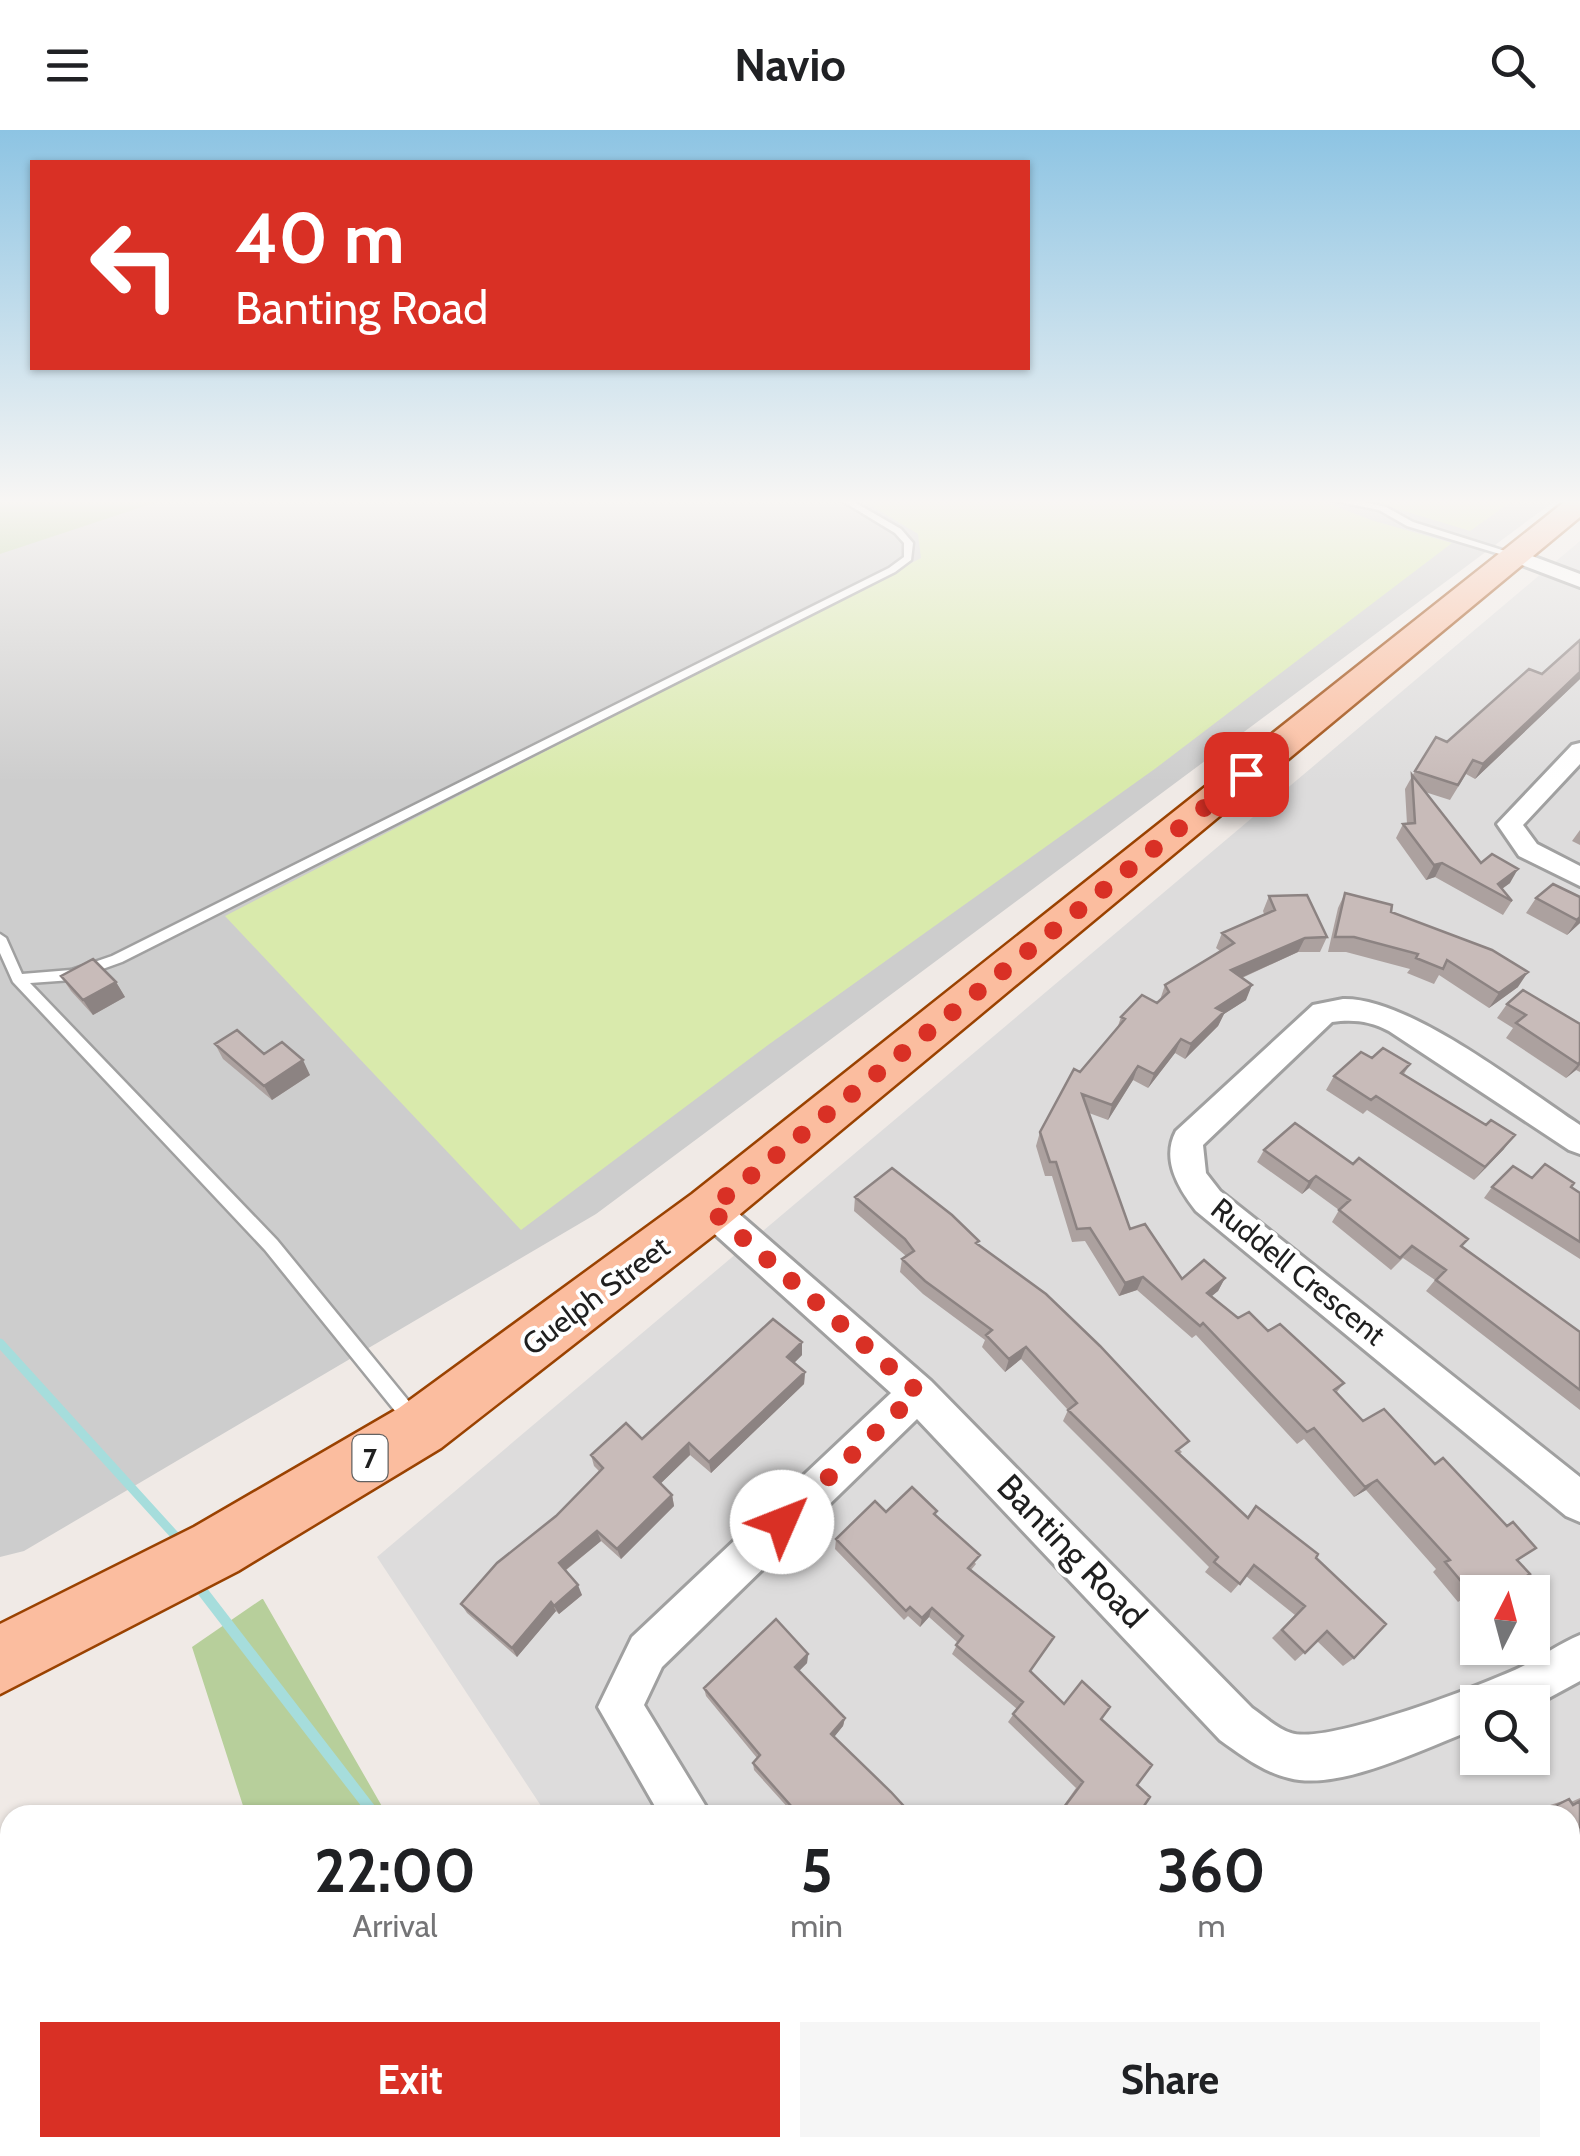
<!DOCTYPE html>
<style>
body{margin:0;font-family:Cabin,sans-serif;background:#f6f6f6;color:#202124;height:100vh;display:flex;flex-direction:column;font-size:38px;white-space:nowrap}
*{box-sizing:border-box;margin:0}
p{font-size:32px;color:#757577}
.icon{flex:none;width:55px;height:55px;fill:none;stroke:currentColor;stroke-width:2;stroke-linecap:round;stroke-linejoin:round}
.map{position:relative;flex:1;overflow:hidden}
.details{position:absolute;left:0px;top:1675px;width:1580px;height:352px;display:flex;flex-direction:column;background:#fff;border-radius:30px 30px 0 0;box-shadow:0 2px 8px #0004}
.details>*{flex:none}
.hud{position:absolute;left:30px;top:30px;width:1000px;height:210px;border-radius:0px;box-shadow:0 2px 8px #0004;background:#d93025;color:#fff;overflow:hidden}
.needle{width:65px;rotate:6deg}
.buttons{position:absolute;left:1460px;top:1445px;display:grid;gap:20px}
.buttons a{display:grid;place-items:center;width:90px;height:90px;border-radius:0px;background:#fff;box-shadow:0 2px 8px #0004;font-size:50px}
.pin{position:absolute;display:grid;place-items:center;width:85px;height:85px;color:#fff;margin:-42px;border-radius:20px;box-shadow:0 5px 15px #0006}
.me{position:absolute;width:110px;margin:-55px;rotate:46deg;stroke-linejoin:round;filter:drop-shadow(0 0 8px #0008)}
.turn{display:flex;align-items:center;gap:35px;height:210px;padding:0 40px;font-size:45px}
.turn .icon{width:130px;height:130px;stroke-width:2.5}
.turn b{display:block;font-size:70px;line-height:85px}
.eta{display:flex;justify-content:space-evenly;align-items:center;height:170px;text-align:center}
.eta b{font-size:60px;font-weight:700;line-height:70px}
.cta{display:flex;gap:20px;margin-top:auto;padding:20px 40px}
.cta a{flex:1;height:115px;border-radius:0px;background:#d93025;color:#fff;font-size:40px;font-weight:700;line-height:115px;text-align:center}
.cta a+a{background:#f6f6f6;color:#202124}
header{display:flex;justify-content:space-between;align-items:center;height:130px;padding:0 40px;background:#fff;font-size:45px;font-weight:700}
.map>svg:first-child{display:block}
.residential{fill:#dddcdc;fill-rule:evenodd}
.religious{fill:#cdcdcd}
.grass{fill:#d9eaac}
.forest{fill:#b7cf9b}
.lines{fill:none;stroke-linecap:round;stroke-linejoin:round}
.stream-far1{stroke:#a6dddc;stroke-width:9}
.stream{stroke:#a6dddc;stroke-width:11}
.lane-casing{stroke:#a0a0a0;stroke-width:5}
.street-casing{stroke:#a0a0a0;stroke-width:6}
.primary-casing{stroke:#9a4201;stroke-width:5}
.lane{fill:#fff;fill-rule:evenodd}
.street{fill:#fff;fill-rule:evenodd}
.primary{fill:#fbbd9f;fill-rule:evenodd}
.wall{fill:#aca19f}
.shaded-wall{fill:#8c8382}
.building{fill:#c8bbb9;stroke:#8c8382;stroke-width:2.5}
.route{stroke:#d93025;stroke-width:18;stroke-dasharray:0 32.4}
.labels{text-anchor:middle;stroke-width:8;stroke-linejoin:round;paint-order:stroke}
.shield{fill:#fff;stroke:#626262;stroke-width:2.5}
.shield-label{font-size:28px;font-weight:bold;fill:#1f1f1f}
.street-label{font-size:30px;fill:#1f1f1f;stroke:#fff}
.near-street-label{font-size:35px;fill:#1f1f1f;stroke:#fff}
</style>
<header><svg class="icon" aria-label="menu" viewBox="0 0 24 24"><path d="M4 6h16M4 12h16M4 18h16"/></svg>Navio<svg class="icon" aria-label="search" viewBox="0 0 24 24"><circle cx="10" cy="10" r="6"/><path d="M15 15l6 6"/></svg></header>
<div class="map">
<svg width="1580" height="2026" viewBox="0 0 1580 2026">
<rect width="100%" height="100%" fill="#f0eae6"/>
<path class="residential" d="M 1580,411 L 1580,2026 L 770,2026 L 765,2018 L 1570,2018 L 1570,1685 L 547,1685 L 377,1427 ZM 1478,1462 L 1532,1462 L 1532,1518 L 1478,1518 ZM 1478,1572 L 1532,1572 L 1532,1628 L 1478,1628 Z"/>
<path class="religious" d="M 0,369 L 1557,369 L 596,1084 L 24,1421 L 0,1427 Z"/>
<path class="grass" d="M 860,369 L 1317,369 L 1371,390 L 1452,413 L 1156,638 L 768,915 L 521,1100 L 225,786 L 921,428 L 918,404 Z
M 1365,369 L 1515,369 L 1470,401 Z"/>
<path class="forest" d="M 0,369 L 166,369 L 0,424 Z
M 262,1469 L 263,1469 L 387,1685 L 246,1685 L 192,1517 Z
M 317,2018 L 482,2018 L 476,2026 L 308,2026 Z"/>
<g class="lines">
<path class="stream-far1" d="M 0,1213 L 179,1410 L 178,1414"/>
<path class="stream" d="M 200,1458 L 375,1685
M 556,2018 L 561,2026"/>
<g class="lane-casing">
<path id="lane" d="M 839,369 L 849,369 L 901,399 L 913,413 L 911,430 L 895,442 L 122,832 L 72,850 L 30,853 L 277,1110 L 420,1285 L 423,1291 L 420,1297 L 414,1299 L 408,1297 L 265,1120 L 13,852 L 0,823 L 0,804 L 6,808 L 22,844 L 71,840 L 112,826 L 889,438 L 904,427 L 904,413 L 895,403 Z
M 1326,369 L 1350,369 L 1386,377 L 1413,392 L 1521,426 L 1513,428 L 1407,396 L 1379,380 Z"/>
</g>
<g class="street-casing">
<path id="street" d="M 1516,420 L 1580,444 L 1580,457 L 1509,430 L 1509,422 Z
M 1580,613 L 1580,634 L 1523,695 L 1537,714 L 1580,736 L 1580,756 L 1519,726 L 1497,694 L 1572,615 Z
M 1343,869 C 1409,867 1523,958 1580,995 L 1580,1024 L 1569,1020 L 1389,901 C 1370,891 1353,889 1332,892 L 1203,1015 L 1206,1043 L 1220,1061 L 1580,1347 L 1580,1392 L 1566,1386 L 1196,1081 C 1178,1058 1161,1029 1176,1001 L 1313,875 Z
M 710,1065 L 722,1069 L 931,1251 L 1252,1578 C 1264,1586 1277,1599 1291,1603 C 1327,1615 1480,1556 1519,1538 C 1540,1528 1558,1514 1580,1505 L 1580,1551 L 1532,1577 L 1532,1572 L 1478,1572 L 1478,1598 C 1428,1616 1341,1662 1289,1648 C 1263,1642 1241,1625 1220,1610 L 917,1289 L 662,1537 L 644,1575 L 711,1685 L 660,1685 L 598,1577 L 632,1507 L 891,1263 L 698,1089 L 693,1079 L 698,1069 Z
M 866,2018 L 922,2018 L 925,2026 L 869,2026 Z"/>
</g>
<g class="primary-casing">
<path id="primary" d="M 1568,369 L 1580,369 L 1580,387 L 728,1094 L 441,1318 L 238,1441 L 0,1564 L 0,1494 L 194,1397 L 399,1278 L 692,1064 Z"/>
</g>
<use href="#lane" class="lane"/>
<use href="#street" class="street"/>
<use href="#primary" class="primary"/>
</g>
<path class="wall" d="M 1580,510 L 1580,549 L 1475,649 L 1466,644 L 1450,670 L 1425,662 L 1481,733 L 1510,753 L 1502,759 L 1512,771 L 1503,785 L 1435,747 L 1426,750 L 1396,708 L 1403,694 L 1407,694 L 1405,659 L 1415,641 L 1447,612 L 1542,544 Z
M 1580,700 L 1580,715 L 1572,711 Z
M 1553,754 L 1580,793 L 1567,805 L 1526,783 L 1536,768 Z
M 1345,763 L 1391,782 L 1518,857 L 1489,878 L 1439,845 L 1434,854 L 1407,843 L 1410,839 L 1346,822 L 1328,822 L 1338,778 Z
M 1269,766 L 1327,807 L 1320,822 L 1298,822 L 1242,848 L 1246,870 L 1224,884 L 1218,896 L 1185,929 L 1175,923 L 1148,958 L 1133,950 L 1108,990 L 1089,983 L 1130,1099 L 1182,1149 L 1225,1148 L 1218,1161 L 1211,1166 L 1238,1188 L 1268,1201 L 1344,1253 L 1336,1263 L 1363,1291 L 1518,1430 L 1501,1462 L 1478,1462 L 1478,1471 L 1471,1464 L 1458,1472 L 1433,1442 L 1436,1439 L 1366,1360 L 1354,1367 L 1304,1309 L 1297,1314 L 1196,1205 L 1192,1208 L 1137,1160 L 1119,1166 L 1085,1111 L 1072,1112 L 1052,1046 L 1045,1046 L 1036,1016 L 1040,1002 L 1117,899 L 1121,887 L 1157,873 L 1160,870 L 1165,855 L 1220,821 L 1216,818 L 1222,803 L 1264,784 L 1263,781 Z
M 61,846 L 116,852 L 125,867 L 93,885 L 71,861 Z
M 1507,874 L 1580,894 L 1580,942 L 1576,940 L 1566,948 L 1506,908 L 1513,898 L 1497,888 Z
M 215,914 L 264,924 L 310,945 L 272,970 L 223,929 Z
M 1372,928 L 1410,934 L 1404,944 L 1504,1019 L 1474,1050 L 1367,980 L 1363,984 L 1326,960 L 1334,946 Z
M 1264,1020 L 1462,1116 L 1580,1202 L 1580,1280 L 1426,1161 L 1435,1150 L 1403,1128 L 1391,1140 L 1332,1092 L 1339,1080 L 1309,1058 L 1302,1064 L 1257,1032 Z
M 1532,1048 L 1571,1057 L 1580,1063 L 1580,1129 L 1484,1068 L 1492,1057 Z
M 855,1067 L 978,1115 L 1182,1322 L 1179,1324 L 1247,1387 L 1256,1376 L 1316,1428 L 1354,1528 L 1343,1536 L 1317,1511 L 1295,1531 L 1272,1508 L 1295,1485 L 1246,1446 L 1231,1463 L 1205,1442 L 1209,1437 L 1063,1291 L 1068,1280 L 1021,1229 L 1005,1242 L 982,1217 L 985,1210 L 923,1164 L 900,1142 L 902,1129 L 906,1126 L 854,1081 Z
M 802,1212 L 802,1225 L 794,1233 L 805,1242 L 804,1254 L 711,1343 L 690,1325 L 660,1354 L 672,1365 L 674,1376 L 621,1429 L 601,1411 L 565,1441 L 582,1465 L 559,1484 L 556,1481 L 517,1527 L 467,1483 L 461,1474 L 556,1386 L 600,1342 L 594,1336 L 591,1325 L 642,1309 Z
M 886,1382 L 936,1385 L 976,1434 L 971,1440 L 1030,1541 L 1064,1574 L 1101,1589 L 1137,1655 L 1138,1685 L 1057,1685 L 1076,1658 L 1008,1592 L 1017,1579 L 952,1524 L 958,1513 L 929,1487 L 920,1497 L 908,1486 L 904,1490 L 835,1419 L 836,1409 Z
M 808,1524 L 807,1533 L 799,1541 L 845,1588 L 843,1596 L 834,1607 L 912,1685 L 788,1685 L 790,1680 L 754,1640 L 753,1633 L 757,1628 L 706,1566 L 704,1558 Z
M 1580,1668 L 1580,1773 L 1570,1685 L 1531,1685 L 1550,1675 L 1569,1669 L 1571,1672 Z
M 1060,2018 L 1136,2018 L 1144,2026 L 1055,2026 Z"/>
<path class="shaded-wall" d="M 1580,542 L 1580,549 L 1475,649 L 1483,634 Z
M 1442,733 L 1435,747 L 1426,750 L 1434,735 Z
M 1518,739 L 1510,753 L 1496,763 L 1498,754 Z
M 1580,787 L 1580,793 L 1567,805 L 1577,790 Z
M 1305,808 L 1298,822 L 1225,855 L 1231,840 Z
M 1528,842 L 1518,857 L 1489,878 L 1499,863 Z
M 116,852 L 125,867 L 93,885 L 83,870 Z
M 1252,855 L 1246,870 L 1224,884 L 1218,896 L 1185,929 L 1191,914 L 1216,878 Z
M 1181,909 L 1175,923 L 1148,958 L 1154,944 Z
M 303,930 L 310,945 L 272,970 L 264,956 Z
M 1580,932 L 1580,935 L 1576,940 L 1566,948 Z
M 1138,936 L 1133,950 L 1108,990 L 1112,975 Z
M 1515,1005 L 1504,1019 L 1474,1050 L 1485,1037 Z
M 1316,1046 L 1309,1058 L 1302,1064 L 1309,1052 Z
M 1143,1147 L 1137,1160 L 1119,1166 L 1125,1153 Z
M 1225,1148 L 1218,1161 L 1200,1176 L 1207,1163 Z
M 802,1212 L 802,1225 L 787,1240 L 787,1227 Z
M 1026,1217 L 1021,1229 L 1005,1242 L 1009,1229 Z
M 805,1242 L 804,1254 L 711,1343 L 709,1332 Z
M 689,1313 L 690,1325 L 656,1358 L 654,1347 Z
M 1377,1350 L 1366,1360 L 1354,1367 L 1365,1357 Z
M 672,1365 L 674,1376 L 621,1429 L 617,1419 Z
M 597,1401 L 601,1411 L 563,1442 L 559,1433 Z
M 578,1455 L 582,1465 L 559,1484 L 554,1476 Z
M 551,1472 L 556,1481 L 517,1527 L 512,1518 Z
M 932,1478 L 929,1487 L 920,1497 L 922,1488 Z
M 808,1524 L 807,1533 L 795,1545 L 795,1537 Z
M 845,1588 L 843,1596 L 830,1612 L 831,1604 Z"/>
<path class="building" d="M 1580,510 L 1580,542 L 1483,634 L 1473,630 L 1458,655 L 1415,641 L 1436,607 L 1447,612 L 1529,539 L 1542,544 Z
M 1412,645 L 1481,733 L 1492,724 L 1518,739 L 1498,754 L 1512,771 L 1442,733 L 1434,735 L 1403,694 L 1415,693 Z
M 1553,754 L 1580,767 L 1580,787 L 1577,790 L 1536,768 Z
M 1345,763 L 1392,775 L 1391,782 L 1492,820 L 1528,842 L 1499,863 L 1447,830 L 1443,839 L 1416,828 L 1418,824 L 1354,807 L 1335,807 Z
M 1307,765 L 1327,807 L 1305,808 L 1231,840 L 1252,855 L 1216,878 L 1224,882 L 1191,914 L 1181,909 L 1154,944 L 1138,936 L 1112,975 L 1082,964 L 1130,1099 L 1145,1094 L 1182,1149 L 1204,1130 L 1225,1148 L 1207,1163 L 1238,1188 L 1249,1182 L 1268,1201 L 1280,1194 L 1344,1253 L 1334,1260 L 1363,1291 L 1384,1279 L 1435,1334 L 1443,1328 L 1507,1396 L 1513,1392 L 1536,1418 L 1517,1430 L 1530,1444 L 1500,1462 L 1492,1462 L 1485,1454 L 1471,1463 L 1445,1432 L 1450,1430 L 1377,1350 L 1365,1357 L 1314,1298 L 1307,1302 L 1203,1193 L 1200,1196 L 1143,1147 L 1125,1153 L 1090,1098 L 1077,1099 L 1056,1032 L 1050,1032 L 1040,1002 L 1074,939 L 1080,942 L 1125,889 L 1121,887 L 1142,865 L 1157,873 L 1169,862 L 1165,855 L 1234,813 L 1222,803 L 1275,780 L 1269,766 Z
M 93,829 L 116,852 L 83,870 L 61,846 Z
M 1523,860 L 1580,894 L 1580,932 L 1578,934 L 1516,893 L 1526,885 L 1507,874 Z
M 237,900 L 264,924 L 282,912 L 303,930 L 264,956 L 215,914 Z
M 1383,918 L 1410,934 L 1401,943 L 1486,995 L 1491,990 L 1515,1005 L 1485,1037 L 1376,966 L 1371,970 L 1334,946 L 1361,922 L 1372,928 Z
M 1295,993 L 1353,1034 L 1359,1028 L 1468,1109 L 1461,1116 L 1580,1202 L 1580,1260 L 1436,1150 L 1446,1140 L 1412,1116 L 1400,1128 L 1339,1080 L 1350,1070 L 1316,1046 L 1309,1052 L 1264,1020 Z
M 1545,1034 L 1574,1053 L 1571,1057 L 1580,1063 L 1580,1112 L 1492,1057 L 1513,1036 L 1532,1048 Z
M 892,1038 L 952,1085 L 979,1111 L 976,1113 L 1046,1164 L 1100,1216 L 1189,1311 L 1176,1321 L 1248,1388 L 1256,1376 L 1318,1424 L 1316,1428 L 1386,1494 L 1354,1528 L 1327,1501 L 1305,1523 L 1282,1500 L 1305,1476 L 1254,1435 L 1240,1454 L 1214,1432 L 1218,1427 L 1068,1280 L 1077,1273 L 1026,1217 L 1009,1229 L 986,1205 L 992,1200 L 925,1151 L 902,1129 L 914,1121 L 905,1109 L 855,1067 Z
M 773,1189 L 802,1212 L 787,1227 L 805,1242 L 709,1332 L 689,1313 L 654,1347 L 672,1365 L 617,1419 L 597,1401 L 559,1433 L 578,1455 L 554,1476 L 551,1472 L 512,1518 L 461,1474 L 497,1433 L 556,1386 L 603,1338 L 591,1325 L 626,1293 L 642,1309 Z
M 912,1357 L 937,1381 L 934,1384 L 980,1425 L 968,1438 L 1054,1507 L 1030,1541 L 1064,1574 L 1082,1551 L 1110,1577 L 1101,1589 L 1152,1635 L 1137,1655 L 1150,1667 L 1138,1685 L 1067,1685 L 1062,1680 L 1083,1652 L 1013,1584 L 1023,1572 L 956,1515 L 963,1506 L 932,1478 L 922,1488 L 910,1477 L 906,1481 L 836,1409 L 875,1371 L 886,1382 Z
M 776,1489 L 808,1524 L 795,1537 L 845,1588 L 831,1604 L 891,1662 L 912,1685 L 834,1685 L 832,1683 L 830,1685 L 790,1685 L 788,1682 L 792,1677 L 753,1633 L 760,1625 L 704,1558 Z
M 1569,1669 L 1573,1675 L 1580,1671 L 1580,1773 L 1570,1778 L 1570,1685 L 1537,1685 Z
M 1070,2018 L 1136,2018 L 1144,2026 L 1065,2026 Z"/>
<linearGradient id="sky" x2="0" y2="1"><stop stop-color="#8dc4e3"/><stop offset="0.57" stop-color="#f8f6f4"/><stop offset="1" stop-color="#f8f6f4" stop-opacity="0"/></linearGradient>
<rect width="1580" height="652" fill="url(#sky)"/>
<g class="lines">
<path class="route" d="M 782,1392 L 918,1262 L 710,1079 L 1246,644"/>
</g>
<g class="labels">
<rect class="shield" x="352.5" y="1305" width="35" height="46" rx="8"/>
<g class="shield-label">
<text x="370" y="1338">7</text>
</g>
<g class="street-label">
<text transform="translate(1298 1142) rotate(39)" y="10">Ruddell Crescent</text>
<text transform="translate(596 1166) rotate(-37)" y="10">Guelph Street</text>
</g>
<g class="near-street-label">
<text transform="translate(1072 1421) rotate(46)" y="12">Banting Road</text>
</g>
</g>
</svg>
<div class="buttons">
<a><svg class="needle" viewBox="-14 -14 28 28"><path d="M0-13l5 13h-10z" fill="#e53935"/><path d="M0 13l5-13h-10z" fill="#757577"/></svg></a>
<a><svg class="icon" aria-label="search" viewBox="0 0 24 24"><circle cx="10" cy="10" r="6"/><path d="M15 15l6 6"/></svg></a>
</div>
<div class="pin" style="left:1246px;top:644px;background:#d93025"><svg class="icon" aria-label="arrive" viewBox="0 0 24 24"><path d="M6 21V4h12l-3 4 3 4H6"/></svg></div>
<svg class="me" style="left:782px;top:1392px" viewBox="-20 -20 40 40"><circle r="19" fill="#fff"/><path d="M0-13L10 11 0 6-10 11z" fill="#d93025"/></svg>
<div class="hud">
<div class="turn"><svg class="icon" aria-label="left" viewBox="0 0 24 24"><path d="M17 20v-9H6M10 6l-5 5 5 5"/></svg><div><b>40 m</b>Banting Road</div></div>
</div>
<section class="details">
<div class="eta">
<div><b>22:00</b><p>Arrival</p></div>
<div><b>5</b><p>min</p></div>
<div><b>360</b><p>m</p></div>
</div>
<div class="cta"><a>Exit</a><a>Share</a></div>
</section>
</div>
